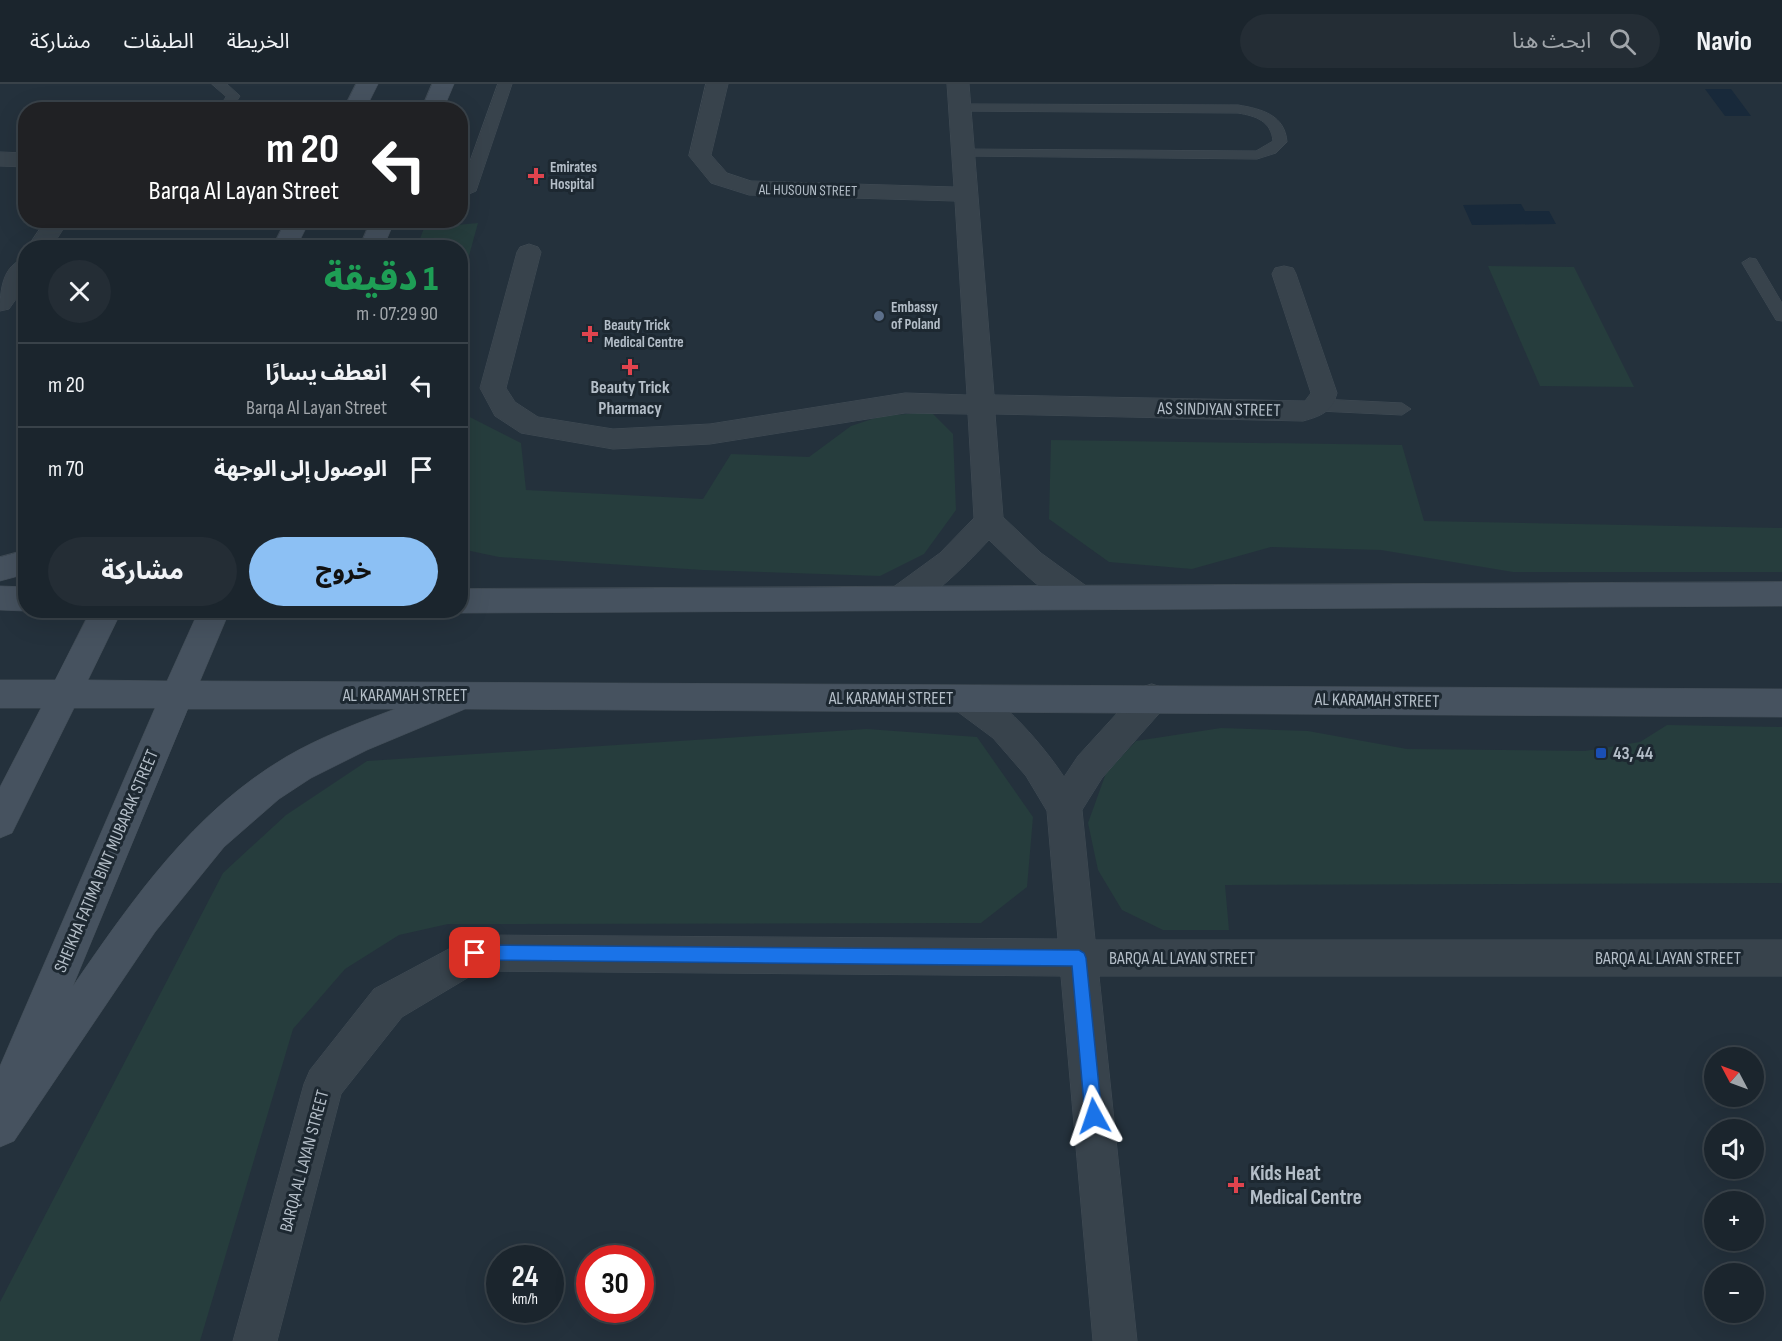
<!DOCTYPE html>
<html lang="ar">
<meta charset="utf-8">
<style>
body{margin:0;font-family:"Sofia Sans Condensed","Noto Sans Arabic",sans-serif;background:#242d35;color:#f1f3f6;direction:rtl;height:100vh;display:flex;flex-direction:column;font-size:22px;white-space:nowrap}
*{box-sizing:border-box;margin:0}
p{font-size:20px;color:#a0a5aa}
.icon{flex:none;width:33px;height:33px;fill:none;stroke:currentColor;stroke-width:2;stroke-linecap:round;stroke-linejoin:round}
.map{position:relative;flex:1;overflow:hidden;direction:ltr}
.details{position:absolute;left:18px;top:156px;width:450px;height:378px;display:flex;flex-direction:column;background:#1b252d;border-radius:24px;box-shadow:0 6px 24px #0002,0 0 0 2px #394249;direction:rtl}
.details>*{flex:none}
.top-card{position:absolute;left:18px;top:18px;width:450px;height:126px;border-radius:24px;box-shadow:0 6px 24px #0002,0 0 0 2px #394249;direction:rtl;background:#202124;color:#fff;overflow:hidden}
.needle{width:39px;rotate:311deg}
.tools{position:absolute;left:1704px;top:963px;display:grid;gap:12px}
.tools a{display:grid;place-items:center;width:60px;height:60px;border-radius:50%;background:#1b252d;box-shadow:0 6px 24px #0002,0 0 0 2px #394249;font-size:30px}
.speed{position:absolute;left:486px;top:1161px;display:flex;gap:12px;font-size:30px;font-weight:700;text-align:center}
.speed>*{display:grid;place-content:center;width:78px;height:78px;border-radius:50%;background:#1b252d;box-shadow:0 6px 24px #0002,0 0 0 2px #394249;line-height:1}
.speed small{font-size:15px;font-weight:400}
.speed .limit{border:9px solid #d22;background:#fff;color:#111}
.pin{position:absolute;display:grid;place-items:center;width:51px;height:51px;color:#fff;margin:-26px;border-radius:12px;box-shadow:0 3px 9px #0006}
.me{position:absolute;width:66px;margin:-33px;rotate:355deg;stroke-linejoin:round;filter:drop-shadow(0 0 4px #0008)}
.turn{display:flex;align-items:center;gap:21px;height:126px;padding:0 30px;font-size:27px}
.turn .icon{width:78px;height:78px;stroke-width:2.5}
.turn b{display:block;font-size:42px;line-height:51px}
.round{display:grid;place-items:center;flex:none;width:63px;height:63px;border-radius:32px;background:#242d35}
.overview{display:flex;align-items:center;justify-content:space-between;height:102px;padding:0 30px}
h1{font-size:36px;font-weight:800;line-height:45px;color:#1e9e55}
.cta{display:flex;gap:12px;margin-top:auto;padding:12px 30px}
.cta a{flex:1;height:69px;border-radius:36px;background:#8cc0f4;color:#111;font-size:24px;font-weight:800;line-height:69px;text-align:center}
.cta a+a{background:#242d35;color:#f1f3f6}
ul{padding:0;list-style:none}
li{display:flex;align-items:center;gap:18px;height:84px;padding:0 30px;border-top:2px solid #394249}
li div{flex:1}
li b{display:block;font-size:22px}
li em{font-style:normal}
header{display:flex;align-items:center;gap:36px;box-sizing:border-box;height:84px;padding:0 30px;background:#1b252d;border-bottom:2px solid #394249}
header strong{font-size:28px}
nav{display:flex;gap:33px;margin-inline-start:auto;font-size:21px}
.search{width:420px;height:54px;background:#242d35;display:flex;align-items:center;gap:15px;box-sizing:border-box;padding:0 21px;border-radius:33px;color:#a0a5aa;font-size:22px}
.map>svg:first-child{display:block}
.green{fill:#263d3d}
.water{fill:#18293a}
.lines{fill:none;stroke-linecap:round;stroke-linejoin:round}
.service-casing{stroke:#414c55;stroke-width:1}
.minor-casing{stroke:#414c55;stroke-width:1}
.secondary-casing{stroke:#414c55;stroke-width:1}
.service{fill:#38434c;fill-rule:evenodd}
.minor{fill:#38434c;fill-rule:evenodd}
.secondary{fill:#46525f;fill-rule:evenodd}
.route{fill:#1a73e8;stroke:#114b97;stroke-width:1.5}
.health-dot{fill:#e0444e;stroke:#1d2831;stroke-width:2}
.service-dot{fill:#5c6f8a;stroke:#1d2831;stroke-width:2}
.transit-dot{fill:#1a4fb4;stroke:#1d2831;stroke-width:2}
.labels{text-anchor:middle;stroke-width:6;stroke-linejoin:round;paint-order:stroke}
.far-poi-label{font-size:15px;font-weight:bold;fill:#b4bec8;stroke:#1d2831;text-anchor:start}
.far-street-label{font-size:15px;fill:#b4bec8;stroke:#1d2831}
.poi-label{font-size:18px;font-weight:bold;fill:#b4bec8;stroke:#1d2831}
.street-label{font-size:18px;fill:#b4bec8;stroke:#1d2831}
.near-poi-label{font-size:21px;font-weight:bold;fill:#b4bec8;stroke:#1d2831;text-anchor:start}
</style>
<header>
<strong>Navio</strong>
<div class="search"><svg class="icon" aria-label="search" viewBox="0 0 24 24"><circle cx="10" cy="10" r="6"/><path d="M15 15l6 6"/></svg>ابحث هنا</div>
<nav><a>الخريطة</a><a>الطبقات</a><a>مشاركة</a></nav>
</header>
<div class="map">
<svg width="1782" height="1257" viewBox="0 0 1782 1257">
<rect width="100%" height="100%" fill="#24313c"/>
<path class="green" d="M 478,139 L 461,201 L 460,164 L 417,163 L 424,144 Z
M 1488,182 L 1574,183 L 1634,303 L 1540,302 Z
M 460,328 L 521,359 L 526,406 L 703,415 L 731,370 L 809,373 L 851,342 L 881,332 L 931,328 L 953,350 L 956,426 L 924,470 L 880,492 L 703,486 L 499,473 L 461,465 Z
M 1051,356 L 1402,361 L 1424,437 L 1782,444 L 1782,488 L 1513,488 L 1381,466 L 1271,463 L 1192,485 L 1109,478 L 1049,435 Z
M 1667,641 L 1782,643 L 1782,799 L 1225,801 L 1229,846 L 1163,846 L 1122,826 L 1098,786 L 1088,739 L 1106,689 L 1136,657 L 1221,644 L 1308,647 L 1407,665 L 1585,667 L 1640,658 Z
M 867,645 L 977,653 L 1033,733 L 1027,803 L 981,839 L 448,840 L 399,851 L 345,885 L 293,945 L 200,1257 L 0,1257 L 0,1218 L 223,789 L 286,731 L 367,677 Z"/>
<path class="water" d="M 1705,5 L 1731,5 L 1751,32 L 1725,32 Z
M 1521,120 L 1525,127 L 1549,127 L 1556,140 L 1472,141 L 1463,121 Z"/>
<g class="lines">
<g class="service-casing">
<path id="service" d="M 212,0 L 227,0 L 240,12 L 231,26 L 217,26 L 226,13 Z
M 498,0 L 512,0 L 476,107 L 460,114 L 460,105 Z
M 960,20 L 1238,21 C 1262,25 1285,31 1287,58 L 1276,69 L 1257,75 L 963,72 L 956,68 L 958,65 L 1256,67 L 1273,57 C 1271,37 1256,32 1238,29 L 955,27 L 955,21 Z
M 1750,174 L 1756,175 L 1782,219 L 1782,237 L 1776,236 L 1742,179 Z
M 1319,315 L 1402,319 L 1411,325 L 1402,331 L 1319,327 L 1310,321 Z"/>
</g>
<g class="minor-casing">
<path id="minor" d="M 706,0 L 728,0 L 711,71 L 727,89 L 751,97 L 954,103 L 947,0 L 969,0 L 994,311 L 1305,317 L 1311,309 L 1272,190 L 1275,184 L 1284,182 L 1293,184 L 1296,190 L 1337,309 C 1332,328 1321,332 1303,337 L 995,330 L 1003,433 L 1041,469 L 1089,504 L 1093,513 L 1089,522 C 1084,523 1080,525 1075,524 C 1053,520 1007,473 989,456 C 973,473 929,520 906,524 C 901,525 897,523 892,522 L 888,513 L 892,504 L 940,469 L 974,434 L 968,330 L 905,329 L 710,360 L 613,365 L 521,349 L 495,332 L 480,304 L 517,168 L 520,163 L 529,160 L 538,163 L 541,168 L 506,304 L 515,318 L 538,333 L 613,345 L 710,340 L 905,309 L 967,311 L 955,117 L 749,111 L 711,99 L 689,72 Z
M 0,68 L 26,69 L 26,83 L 0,82 Z
M 46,136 L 69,136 L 51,164 L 27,164 Z
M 26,174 L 26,201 L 9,225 L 0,227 C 0,207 2,180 26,174 Z
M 1152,600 L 1164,604 L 1168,614 L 1164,624 L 1102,694 L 1082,726 L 1095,856 L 1782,856 L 1782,892 L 1099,892 L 1137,1257 L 1093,1257 L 1061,892 L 479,887 L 402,933 L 341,1010 L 277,1257 L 233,1257 L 304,1000 L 310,986 L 374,905 L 475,851 L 1058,855 L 1047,727 L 1026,692 L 993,654 L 954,625 L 950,615 L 954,605 C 959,604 964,601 968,602 C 998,606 1049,669 1064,693 L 1078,672 L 1140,604 Z"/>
</g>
<g class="secondary-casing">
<path id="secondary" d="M 356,0 L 378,0 L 365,26 L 343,26 Z
M 432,0 L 454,0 L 443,26 L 421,26 Z
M 286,136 L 310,136 L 296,164 L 272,164 Z
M 371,136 L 395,136 L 383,164 L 359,164 Z
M 26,466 L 26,490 L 0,497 L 0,473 Z
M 1782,498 L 1782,522 L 460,529 L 451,526 L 460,526 L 460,505 Z
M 0,502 L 26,503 L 26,526 L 29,526 L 26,527 L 0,526 Z
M 91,526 L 122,526 L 88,596 L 167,597 L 199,526 L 230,526 L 200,597 L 1782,605 L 1782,633 L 465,625 L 367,666 L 311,694 L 279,715 L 224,763 L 155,848 L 14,1057 L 0,1063 L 0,982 L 155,624 L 74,624 L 12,749 L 0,754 L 0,703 L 41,624 L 0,624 L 0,596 L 55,596 ZM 188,625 L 395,625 C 358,639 320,653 286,673 C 193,728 133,815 73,902 Z"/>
</g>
<use href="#service" class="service"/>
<use href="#minor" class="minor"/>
<use href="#secondary" class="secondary"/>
</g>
<path class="route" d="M 475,861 L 1079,866 L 1084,869 L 1086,874 L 1102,1032 L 1099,1038 L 1094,1040 L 1088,1038 L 1085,1032 L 1072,882 L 475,876 L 469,874 L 467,869 L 469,863 Z"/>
<g class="health-dot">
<path d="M533 83h6v6h6v6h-6v6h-6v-6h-6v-6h6z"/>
<path d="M587 241h6v6h6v6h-6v6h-6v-6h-6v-6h6z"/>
<path d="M627 274h6v6h6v6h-6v6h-6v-6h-6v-6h6z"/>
<path d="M1233 1092h6v6h6v6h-6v6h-6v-6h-6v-6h6z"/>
</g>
<circle class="service-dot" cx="879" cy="232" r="6"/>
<rect class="transit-dot" x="1595" y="663" width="12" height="12" rx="3"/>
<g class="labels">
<g class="far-poi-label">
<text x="550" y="88">Emirates<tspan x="550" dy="17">Hospital</tspan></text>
<text x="891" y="228">Embassy<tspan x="891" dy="17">of Poland</tspan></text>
<text x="604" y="246">Beauty Trick<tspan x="604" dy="17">Medical Centre</tspan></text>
</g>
<g class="far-street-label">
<text transform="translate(808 106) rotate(1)" y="5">AL HUSOUN STREET</text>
</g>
<g class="poi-label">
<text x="630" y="309">Beauty Trick<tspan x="630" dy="21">Pharmacy</tspan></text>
<text x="1613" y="675" text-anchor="start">43, 44</text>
</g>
<g class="street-label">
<text transform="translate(1219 325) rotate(1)" y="6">AS SINDIYAN STREET</text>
<text x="405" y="617">AL KARAMAH STREET</text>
<text x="891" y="620">AL KARAMAH STREET</text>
<text transform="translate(1377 616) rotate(1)" y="6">AL KARAMAH STREET</text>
<text transform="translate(106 777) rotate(-67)" y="6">SHEIKHA FATIMA BINT MUBARAK STREET</text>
<text x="1182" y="880">BARQA AL LAYAN STREET</text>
<text x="1668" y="880">BARQA AL LAYAN STREET</text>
<text transform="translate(304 1077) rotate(-75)" y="6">BARQA AL LAYAN STREET</text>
</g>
<g class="near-poi-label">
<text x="1250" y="1096">Kids Heat<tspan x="1250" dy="24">Medical Centre</tspan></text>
</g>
</g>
</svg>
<div class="tools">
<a><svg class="needle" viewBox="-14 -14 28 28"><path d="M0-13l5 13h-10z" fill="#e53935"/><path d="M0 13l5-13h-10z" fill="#a0a5aa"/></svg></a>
<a><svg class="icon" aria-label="sound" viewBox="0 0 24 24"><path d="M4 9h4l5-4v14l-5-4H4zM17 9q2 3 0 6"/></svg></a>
<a>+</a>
<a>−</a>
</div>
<div class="speed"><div>24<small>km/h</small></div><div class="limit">30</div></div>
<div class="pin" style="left:475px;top:869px;background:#d93025"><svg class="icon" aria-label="arrive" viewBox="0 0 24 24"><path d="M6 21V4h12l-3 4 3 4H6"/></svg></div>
<svg class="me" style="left:1094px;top:1032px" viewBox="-20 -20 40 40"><path d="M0-17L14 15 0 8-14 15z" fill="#1a73e8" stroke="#fff" stroke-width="4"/></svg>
<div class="top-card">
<div class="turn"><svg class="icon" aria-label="left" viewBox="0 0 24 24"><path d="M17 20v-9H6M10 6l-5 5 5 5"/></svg><div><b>20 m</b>Barqa Al Layan Street</div></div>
</div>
<section class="details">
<div class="overview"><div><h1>1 دقيقة</h1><p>90 m · 07:29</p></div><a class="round"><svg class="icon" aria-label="close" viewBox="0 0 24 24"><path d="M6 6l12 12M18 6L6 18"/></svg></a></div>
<ul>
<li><svg class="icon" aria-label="left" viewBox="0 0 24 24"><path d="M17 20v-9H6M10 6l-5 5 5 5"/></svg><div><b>انعطف يسارًا</b><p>Barqa Al Layan Street</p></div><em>20 m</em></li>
<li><svg class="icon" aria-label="arrive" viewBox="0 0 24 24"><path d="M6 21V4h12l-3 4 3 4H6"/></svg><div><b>الوصول إلى الوجهة</b></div><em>70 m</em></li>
</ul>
<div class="cta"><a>خروج</a><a>مشاركة</a></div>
</section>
</div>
